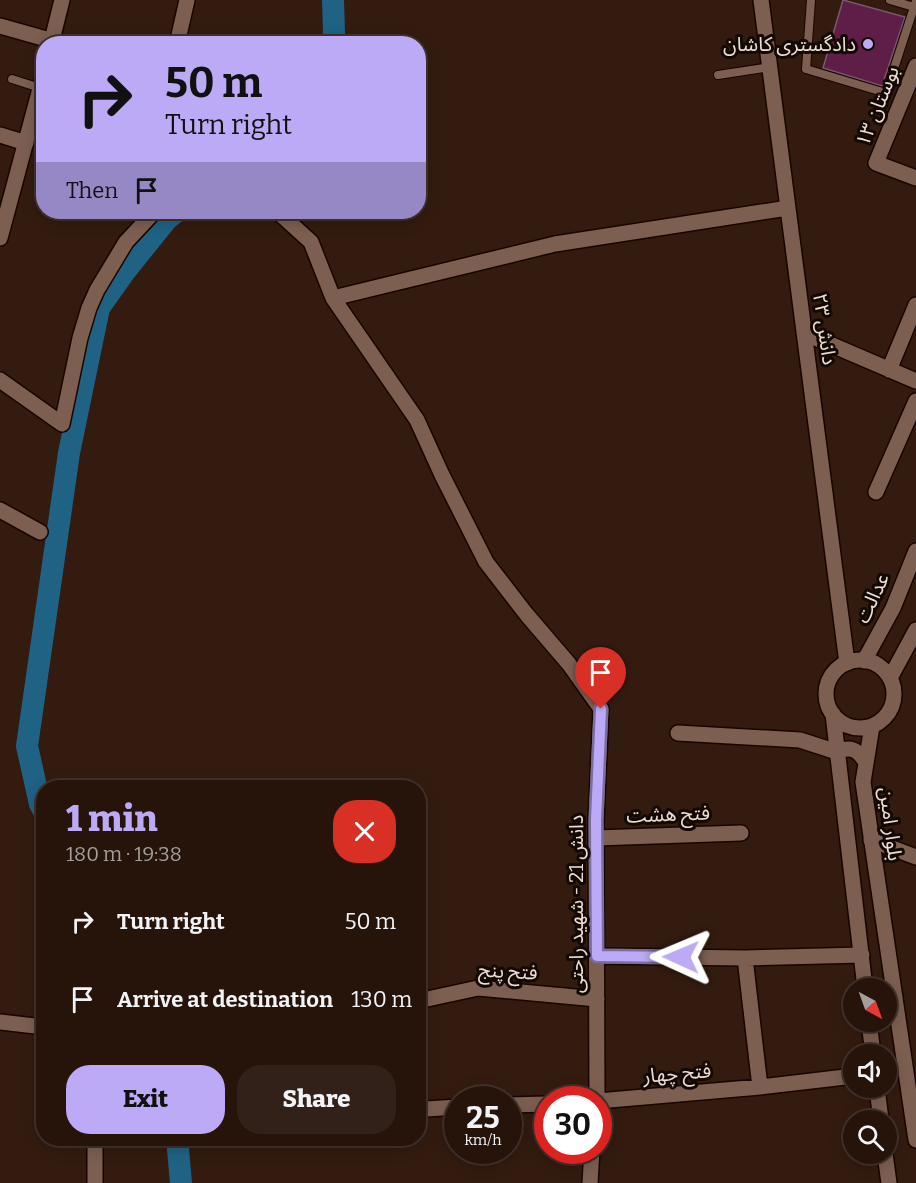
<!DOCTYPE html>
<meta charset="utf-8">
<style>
body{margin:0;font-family:Bitter,"Noto Sans Arabic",serif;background:#322119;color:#f1f3f6;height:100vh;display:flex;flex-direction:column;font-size:22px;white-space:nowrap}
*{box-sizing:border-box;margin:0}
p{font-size:20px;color:#a49e9d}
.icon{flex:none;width:33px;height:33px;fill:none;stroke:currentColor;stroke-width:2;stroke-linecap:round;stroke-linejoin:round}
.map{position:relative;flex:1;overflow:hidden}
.sheet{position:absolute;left:36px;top:780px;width:390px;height:366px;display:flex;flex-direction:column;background:#26140b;border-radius:24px;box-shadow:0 3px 15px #0003,0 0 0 2px #42332c}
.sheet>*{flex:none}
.guide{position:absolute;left:36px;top:36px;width:390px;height:183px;border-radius:24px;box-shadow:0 3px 15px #0003,0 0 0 2px #42332c;background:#bcaaf6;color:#111;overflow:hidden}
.needle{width:39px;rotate:139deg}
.controls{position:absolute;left:843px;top:978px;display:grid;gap:12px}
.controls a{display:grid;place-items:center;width:54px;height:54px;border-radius:50%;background:#26140b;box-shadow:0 3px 15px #0003,0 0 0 2px #42332c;font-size:30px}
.speed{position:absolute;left:444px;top:1086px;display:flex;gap:12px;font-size:30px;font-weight:700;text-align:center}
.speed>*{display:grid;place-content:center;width:78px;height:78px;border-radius:50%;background:#26140b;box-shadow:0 3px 15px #0003,0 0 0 2px #42332c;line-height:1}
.speed small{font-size:15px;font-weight:400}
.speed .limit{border:9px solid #d22;background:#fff;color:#111}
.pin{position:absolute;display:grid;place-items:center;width:51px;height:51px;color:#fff;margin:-62px -26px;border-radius:50% 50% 50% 0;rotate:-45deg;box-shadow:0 0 6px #0007}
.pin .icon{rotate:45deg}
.me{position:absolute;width:66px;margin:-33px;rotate:271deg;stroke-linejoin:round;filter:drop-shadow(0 0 4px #0008)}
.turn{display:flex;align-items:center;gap:21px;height:126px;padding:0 30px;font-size:27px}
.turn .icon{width:78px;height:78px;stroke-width:2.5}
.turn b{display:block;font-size:42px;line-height:51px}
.then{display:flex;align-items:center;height:57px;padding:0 30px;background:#0003;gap:12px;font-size:22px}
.round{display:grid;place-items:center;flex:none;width:63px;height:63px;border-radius:24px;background:#322119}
.headline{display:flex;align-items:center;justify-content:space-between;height:102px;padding:0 30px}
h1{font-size:36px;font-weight:800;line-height:45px;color:#bcaaf6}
.cta{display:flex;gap:12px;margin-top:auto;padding:12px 30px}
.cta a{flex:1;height:69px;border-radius:24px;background:#bcaaf6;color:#111;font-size:24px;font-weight:800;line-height:69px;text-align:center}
.cta a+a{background:#322119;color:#f1f3f6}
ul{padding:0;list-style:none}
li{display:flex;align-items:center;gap:18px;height:78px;padding:0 30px}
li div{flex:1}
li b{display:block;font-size:22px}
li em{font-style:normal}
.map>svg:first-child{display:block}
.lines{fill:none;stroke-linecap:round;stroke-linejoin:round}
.river{stroke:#206284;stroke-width:22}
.building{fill:#5f1e48;stroke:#765a6a;stroke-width:1.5}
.service-casing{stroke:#190500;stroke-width:10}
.minor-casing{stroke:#190500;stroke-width:18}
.tertiary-casing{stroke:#190500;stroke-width:18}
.service{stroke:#7c5f51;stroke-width:8}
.minor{stroke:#7c5f51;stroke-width:15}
.tertiary{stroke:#7c5f51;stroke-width:15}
.route-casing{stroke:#7a6ea0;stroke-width:15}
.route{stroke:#bcaaf6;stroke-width:10}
.poi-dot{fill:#bcaaf6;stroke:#130904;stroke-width:2}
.labels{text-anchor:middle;stroke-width:6;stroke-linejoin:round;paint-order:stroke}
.poi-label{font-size:20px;fill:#eddcd4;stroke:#130904;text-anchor:end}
.street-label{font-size:20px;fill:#eddcd4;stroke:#130904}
</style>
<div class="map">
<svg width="916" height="1183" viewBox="0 0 916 1183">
<rect width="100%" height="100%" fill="#331b0f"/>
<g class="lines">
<path class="river" d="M 332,44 L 334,33 L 333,0
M 44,811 L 40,804 L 27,746 L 69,453 L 99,308 L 126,270 L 167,219 L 176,212
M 177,1138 L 181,1183"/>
</g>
<path class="building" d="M 843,0 L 905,17 L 882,86 L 823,68 Z"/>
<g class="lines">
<g class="service-casing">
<path id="service" d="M 811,0 L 806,69 L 886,93 L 916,1
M 890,0 L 914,7
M 718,75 L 770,67
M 12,79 L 40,88"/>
</g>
<g class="minor-casing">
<path id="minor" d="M 761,0 L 847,663
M 0,26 L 64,44
M 51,44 L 62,0
M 177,44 L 187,0
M 916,66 L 876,163 L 916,178
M 0,135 L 26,143
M 278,212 L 311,242 L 333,298 L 417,420 L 442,475 L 486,562 L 527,615 L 569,664 L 601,709 L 596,820 L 597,1100
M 0,238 L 44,74
M 333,298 L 555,244 L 788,208
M 804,333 L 916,381
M 889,370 L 916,305
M 0,380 L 62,424 L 80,338 L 89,308 L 97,290 L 126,242 L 154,212
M 876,492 L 916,401
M 0,510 L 40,532
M 678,733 L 800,740 L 837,752
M 596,838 L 741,833
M 871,840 L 916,857
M 597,956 L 745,958
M 418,1001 L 478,988 L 597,999
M 0,1022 L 44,1027
M 760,1087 L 745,958 L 862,955
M 598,1101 L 760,1087 L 854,1076
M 508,1105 L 548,1104
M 418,1106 L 426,1109 L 458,1107
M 95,1183 L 95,1138
M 590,1183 L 592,1150"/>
</g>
<g class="tertiary-casing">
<path id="tertiary" d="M826 694a34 34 0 1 1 68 0a34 34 0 1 1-68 0Z
M 864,661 L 893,608 L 916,551
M 890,678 L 916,630
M 833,714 L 865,988
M 872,726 L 863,782 L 916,1140
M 837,752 C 850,746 857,749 865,761
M 869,1022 L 873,1054
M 877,1088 L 881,1120
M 885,1154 L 889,1183"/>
</g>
<use href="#service" class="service"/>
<use href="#minor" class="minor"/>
<use href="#tertiary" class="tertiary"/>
</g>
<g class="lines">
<g class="route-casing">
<path id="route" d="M 601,709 L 596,820 L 597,956 L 681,957"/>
</g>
<use href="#route" class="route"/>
</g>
<circle class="poi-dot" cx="868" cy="44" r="6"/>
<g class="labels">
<g class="poi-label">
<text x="856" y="51">دادگستری کاشان</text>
</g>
<g class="street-label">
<text transform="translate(877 106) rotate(-68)" y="7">بوستان ۱۳</text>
<text transform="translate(825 329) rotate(82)" y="7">دانش ۲۳</text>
<text transform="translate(872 598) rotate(-65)" y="7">عدالت</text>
<text transform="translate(668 814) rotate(-2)" y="7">فتح هشت</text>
<text transform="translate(891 824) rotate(83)" y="7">بلوار امین</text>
<text transform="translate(576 904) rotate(-90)" y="7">دانش 21 - شهید راحتی</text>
<text transform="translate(508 971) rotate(3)" y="7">فتح پنج</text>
<text transform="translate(677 1073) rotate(-5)" y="7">فتح چهار</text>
</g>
</g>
</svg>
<div class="controls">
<a><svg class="needle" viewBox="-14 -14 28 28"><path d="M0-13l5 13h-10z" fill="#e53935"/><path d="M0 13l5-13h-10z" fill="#a49e9d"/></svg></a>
<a><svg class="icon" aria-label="sound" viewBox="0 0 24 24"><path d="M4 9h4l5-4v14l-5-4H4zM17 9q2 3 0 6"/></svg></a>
<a><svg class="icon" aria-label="search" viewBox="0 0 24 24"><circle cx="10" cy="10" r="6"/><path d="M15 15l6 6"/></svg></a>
</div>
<div class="speed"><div>25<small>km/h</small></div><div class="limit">30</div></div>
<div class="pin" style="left:601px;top:709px;background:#d93025"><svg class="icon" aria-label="arrive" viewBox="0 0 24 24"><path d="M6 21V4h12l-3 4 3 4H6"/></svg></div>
<svg class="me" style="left:681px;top:957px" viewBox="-20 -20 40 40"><path d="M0-17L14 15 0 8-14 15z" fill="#bcaaf6" stroke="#fff" stroke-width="4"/></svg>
<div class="guide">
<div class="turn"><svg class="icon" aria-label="right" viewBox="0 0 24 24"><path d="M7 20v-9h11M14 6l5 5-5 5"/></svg><div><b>50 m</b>Turn right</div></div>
<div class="then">Then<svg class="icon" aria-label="arrive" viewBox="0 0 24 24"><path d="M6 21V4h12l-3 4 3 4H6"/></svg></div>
</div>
<section class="sheet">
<div class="headline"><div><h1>1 min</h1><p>180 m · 19:38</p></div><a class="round" style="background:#d93025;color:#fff"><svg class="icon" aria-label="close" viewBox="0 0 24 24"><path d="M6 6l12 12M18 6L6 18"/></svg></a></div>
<ul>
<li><svg class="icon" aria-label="right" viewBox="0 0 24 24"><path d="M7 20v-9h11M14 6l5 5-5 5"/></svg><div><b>Turn right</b></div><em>50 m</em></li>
<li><svg class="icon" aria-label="arrive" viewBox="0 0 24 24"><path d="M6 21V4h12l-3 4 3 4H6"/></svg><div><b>Arrive at destination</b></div><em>130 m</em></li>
</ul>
<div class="cta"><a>Exit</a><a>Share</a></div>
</section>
</div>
